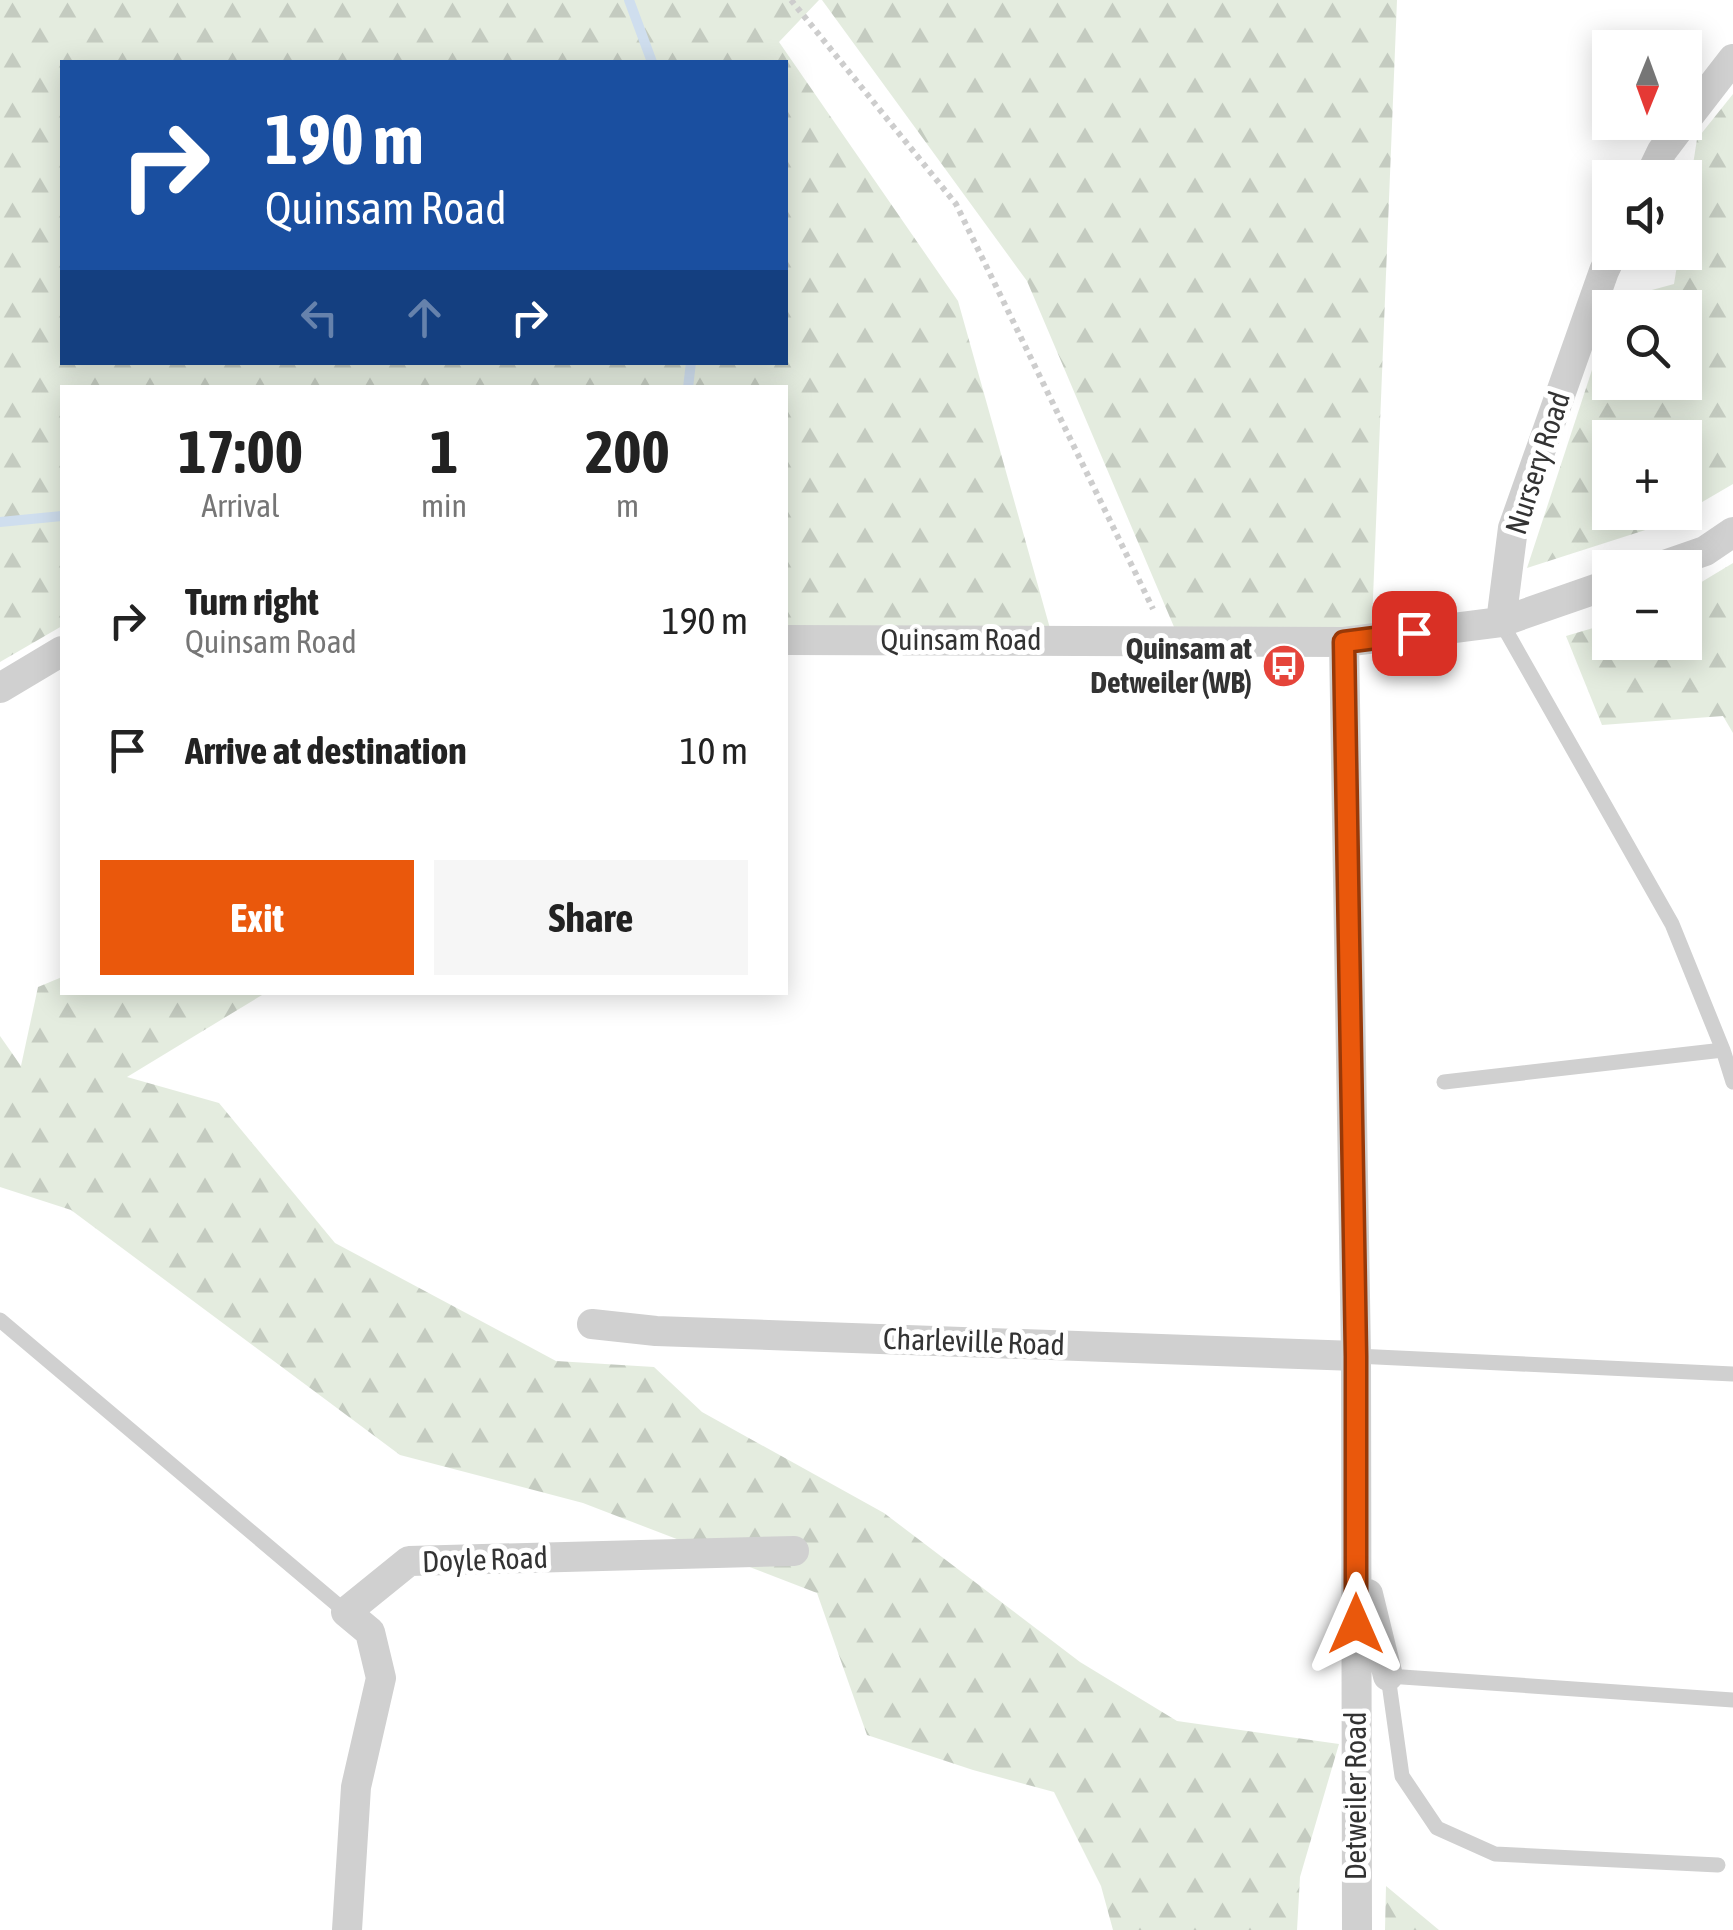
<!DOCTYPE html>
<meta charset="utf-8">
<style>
body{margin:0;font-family:"Asap Condensed",sans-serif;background:#f6f6f6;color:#222;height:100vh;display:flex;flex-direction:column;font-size:38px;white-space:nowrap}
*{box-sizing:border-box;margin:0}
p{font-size:32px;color:#767676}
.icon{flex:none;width:55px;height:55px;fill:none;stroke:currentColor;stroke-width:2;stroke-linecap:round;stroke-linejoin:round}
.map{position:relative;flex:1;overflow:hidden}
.sheet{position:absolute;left:60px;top:385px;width:728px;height:610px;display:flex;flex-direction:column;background:#fff;border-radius:0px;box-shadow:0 5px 25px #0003}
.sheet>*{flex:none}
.hud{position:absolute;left:60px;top:60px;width:728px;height:305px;border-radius:0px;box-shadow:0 5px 25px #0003;background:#1a4fa0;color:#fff;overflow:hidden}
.needle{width:65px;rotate:181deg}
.fabs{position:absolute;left:1592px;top:30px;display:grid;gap:20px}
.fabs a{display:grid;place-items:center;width:110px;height:110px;border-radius:0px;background:#fff;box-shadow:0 5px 25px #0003;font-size:50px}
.pin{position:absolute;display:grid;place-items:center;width:85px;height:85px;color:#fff;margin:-42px;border-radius:20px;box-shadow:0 5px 15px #0006}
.me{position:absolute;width:110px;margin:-55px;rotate:0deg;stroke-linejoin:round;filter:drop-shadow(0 0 8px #0008)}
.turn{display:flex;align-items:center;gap:35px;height:210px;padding:0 40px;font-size:45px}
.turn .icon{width:130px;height:130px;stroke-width:2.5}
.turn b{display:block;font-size:70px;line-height:85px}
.lanes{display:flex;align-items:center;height:95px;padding:0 40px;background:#0003;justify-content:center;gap:50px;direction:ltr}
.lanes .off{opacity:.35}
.eta{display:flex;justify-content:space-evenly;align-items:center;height:170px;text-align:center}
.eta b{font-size:60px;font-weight:700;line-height:70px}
.cta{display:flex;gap:20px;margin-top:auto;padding:20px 40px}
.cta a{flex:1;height:115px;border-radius:0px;background:#ea580c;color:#fff;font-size:40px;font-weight:700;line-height:115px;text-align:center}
.cta a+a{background:#f6f6f6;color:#222}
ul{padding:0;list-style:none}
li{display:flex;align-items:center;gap:30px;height:130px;padding:0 40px}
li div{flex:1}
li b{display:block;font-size:38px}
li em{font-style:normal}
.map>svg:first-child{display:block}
.forest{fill:url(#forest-firs);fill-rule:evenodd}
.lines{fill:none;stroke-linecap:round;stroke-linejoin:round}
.stream{stroke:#cfdeee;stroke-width:10}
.path{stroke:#cdcdcd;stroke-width:6;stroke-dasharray:5 5;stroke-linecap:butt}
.lane{stroke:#d0d0d0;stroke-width:15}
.street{stroke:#d0d0d0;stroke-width:30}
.route-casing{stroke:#983908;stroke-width:25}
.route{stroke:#ea580c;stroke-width:18}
.labels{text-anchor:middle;stroke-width:10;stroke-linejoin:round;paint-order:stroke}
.street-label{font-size:30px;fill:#333;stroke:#fff}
.poi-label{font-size:30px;font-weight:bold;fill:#333;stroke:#fff;text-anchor:end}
</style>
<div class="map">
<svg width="1733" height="1930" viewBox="0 0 1733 1930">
<defs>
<pattern id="forest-firs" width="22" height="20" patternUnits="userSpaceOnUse" patternTransform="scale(2.5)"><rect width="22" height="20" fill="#e4ecdf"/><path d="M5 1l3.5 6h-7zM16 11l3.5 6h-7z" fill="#c4cbc0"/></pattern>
</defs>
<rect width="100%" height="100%" fill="#fff"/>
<path class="forest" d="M 0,0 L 819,0 L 779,42 L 958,301 L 1053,639 L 785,648 L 785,388 L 62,388 L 62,626 L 0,662 ZM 62,62 L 785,62 L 785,362 L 62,362 Z
M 822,0 L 1397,0 L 1371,648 L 1180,641 L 1027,281 Z
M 1733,94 L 1733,484 L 1685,512 L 1685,438 L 1610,438 L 1610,512 L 1684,513 L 1664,524 L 1527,568 L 1610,315 L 1610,382 L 1685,382 L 1685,308 L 1613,307 L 1615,300 L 1674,284 L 1679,253 L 1685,252 L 1685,216 L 1697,139 Z
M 1733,563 L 1733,733 L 1723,716 L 1602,725 L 1566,636 L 1610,623 L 1610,642 L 1685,642 L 1685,592 Z
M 62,977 L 62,992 L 272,993 L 262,995 L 127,1077 L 219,1103 L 335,1243 L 556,1361 L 654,1367 L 702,1412 L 884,1513 L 1080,1662 L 1177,1721 L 1339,1744 L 1300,1877 L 1297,1930 L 1113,1930 L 1101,1886 L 1054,1792 L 973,1770 L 867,1735 L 817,1593 L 583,1503 L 400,1455 L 71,1210 L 0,1187 L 0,1036 L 21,1066 L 38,987 Z
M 1386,1886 L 1439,1930 L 1385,1930 Z"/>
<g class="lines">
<path class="stream" d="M 629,0 L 652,62
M 688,388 L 691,362
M 0,522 L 62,516"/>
<path class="path" d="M 791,0 L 956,204 L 1153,609"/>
<path class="lane" d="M 1501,622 L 1672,924 L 1723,1050 L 1733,1082
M 1444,1082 L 1723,1050
M 0,1320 L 346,1612
M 1356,1356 L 1733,1374
M 1718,1865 L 1495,1854 L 1437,1828 L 1402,1776 L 1388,1676 L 1733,1700"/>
<path class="street" d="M 1685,121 L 1733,59
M 1649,178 L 1662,151 L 1684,122
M 1656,568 L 1705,551 L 1733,532
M 1501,622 L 1513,528 L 1604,271 L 1613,252
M 785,640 L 1344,642 L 1501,622 L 1610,584
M 1344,642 L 1356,1356 L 1357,1930
M 0,688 L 62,651
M 592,1324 L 656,1331 L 1356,1356
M 1368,1594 L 1388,1676
M 347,1930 L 356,1787 L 381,1678 L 370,1632 L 346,1612 L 409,1561 L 794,1551"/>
</g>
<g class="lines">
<g class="route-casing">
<path id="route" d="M 1356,1624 L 1356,1356 L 1344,642 L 1414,633"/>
</g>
<use href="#route" class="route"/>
</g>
<defs>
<g id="bus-disc" transform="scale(2.25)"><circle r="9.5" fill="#e5443a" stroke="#fff"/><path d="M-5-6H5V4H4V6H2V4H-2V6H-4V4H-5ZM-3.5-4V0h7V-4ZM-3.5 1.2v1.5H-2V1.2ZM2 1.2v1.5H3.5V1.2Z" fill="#fff"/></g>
</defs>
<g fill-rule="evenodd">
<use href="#bus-disc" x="1284" y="666"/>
</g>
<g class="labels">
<g class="street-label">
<text transform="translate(1538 463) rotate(-72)" y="10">Nursery Road</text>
<text x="961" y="650">Quinsam Road</text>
<text transform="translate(974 1342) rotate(2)" y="10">Charleville Road</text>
<text transform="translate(485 1560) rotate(-2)" y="10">Doyle Road</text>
<text transform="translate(1356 1796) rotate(-90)" y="10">Detweiler Road</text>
</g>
<g class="poi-label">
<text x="1252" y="659">Quinsam at<tspan x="1252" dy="34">Detweiler (WB)</tspan></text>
</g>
</g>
</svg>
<div class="fabs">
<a><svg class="needle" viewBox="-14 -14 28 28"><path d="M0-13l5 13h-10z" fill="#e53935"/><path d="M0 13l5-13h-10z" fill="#767676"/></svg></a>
<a><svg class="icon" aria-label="sound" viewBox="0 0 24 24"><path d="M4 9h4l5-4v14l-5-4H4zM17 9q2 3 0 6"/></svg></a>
<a><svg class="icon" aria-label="search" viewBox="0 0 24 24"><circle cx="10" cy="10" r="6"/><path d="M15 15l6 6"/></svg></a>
<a>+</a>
<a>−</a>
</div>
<div class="pin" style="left:1414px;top:633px;background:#d93025"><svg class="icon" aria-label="arrive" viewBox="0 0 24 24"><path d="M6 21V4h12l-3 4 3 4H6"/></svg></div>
<svg class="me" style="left:1356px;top:1624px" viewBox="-20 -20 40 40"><path d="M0-17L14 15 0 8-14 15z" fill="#ea580c" stroke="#fff" stroke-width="4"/></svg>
<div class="hud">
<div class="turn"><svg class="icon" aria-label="right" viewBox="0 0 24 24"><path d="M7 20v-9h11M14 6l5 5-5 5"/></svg><div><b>190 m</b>Quinsam Road</div></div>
<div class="lanes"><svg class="icon off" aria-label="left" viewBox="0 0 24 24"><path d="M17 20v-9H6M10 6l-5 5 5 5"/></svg><svg class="icon off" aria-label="ahead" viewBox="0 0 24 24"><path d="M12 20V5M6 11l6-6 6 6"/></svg><svg class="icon" aria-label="right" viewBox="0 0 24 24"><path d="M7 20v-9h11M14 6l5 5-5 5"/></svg></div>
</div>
<section class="sheet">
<div class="eta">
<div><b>17:00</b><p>Arrival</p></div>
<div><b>1</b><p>min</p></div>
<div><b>200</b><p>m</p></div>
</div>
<ul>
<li><svg class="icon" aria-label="right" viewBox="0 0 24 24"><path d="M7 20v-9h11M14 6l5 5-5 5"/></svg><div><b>Turn right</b><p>Quinsam Road</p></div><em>190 m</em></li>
<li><svg class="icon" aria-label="arrive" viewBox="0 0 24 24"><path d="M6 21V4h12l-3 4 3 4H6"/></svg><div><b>Arrive at destination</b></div><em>10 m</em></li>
</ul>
<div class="cta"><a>Exit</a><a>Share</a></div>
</section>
</div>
